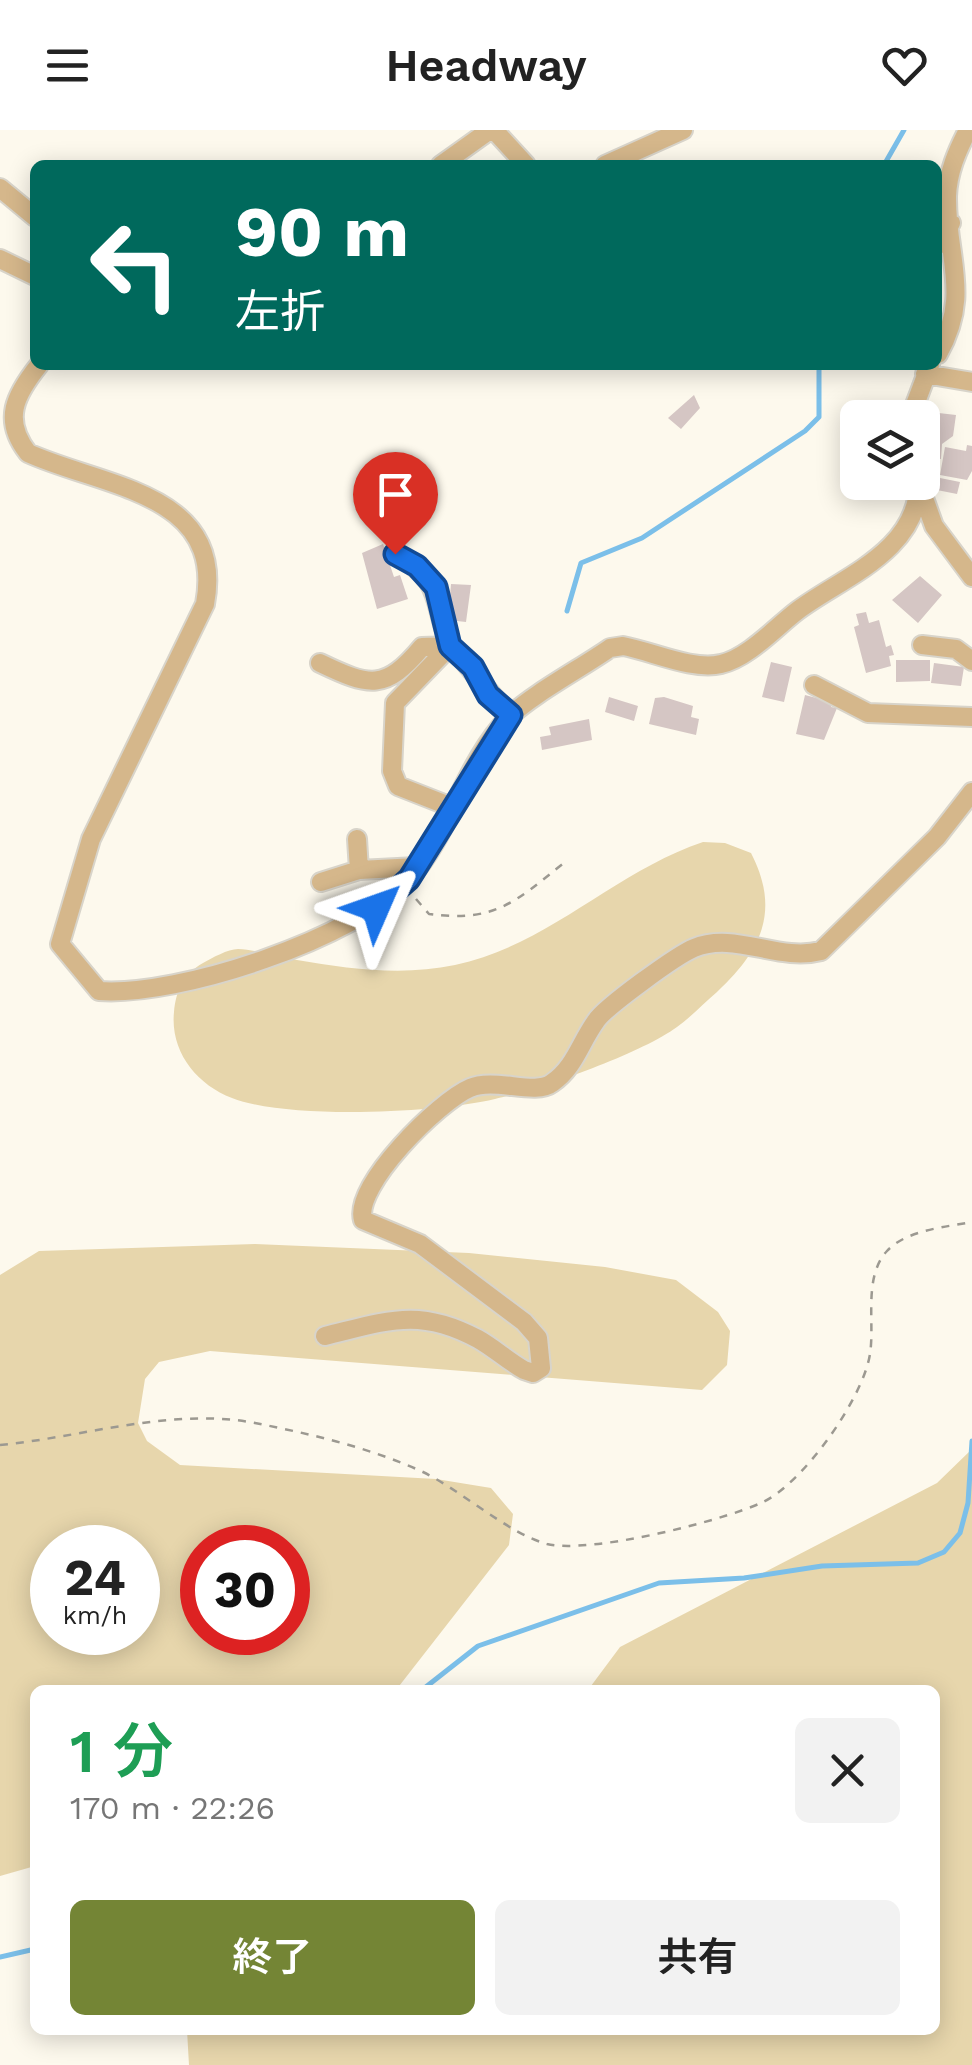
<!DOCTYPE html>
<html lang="ja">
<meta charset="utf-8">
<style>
body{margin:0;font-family:"Work Sans","Noto Sans JP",sans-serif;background:#f2f2f2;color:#222;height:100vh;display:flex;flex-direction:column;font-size:38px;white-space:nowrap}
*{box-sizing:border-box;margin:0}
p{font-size:32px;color:#767676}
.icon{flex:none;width:55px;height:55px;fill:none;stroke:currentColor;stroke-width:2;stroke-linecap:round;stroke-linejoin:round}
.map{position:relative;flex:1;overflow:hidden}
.sheet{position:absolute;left:30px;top:1555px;width:910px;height:350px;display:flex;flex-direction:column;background:#fff;border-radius:15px;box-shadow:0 5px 25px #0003}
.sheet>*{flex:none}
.banner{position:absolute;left:30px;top:30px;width:912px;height:210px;border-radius:15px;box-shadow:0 5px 25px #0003;background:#00695c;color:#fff;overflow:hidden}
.tools{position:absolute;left:840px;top:270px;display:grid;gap:20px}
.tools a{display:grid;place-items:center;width:100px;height:100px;border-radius:15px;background:#fff;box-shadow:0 5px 25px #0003;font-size:50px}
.speed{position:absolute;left:30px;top:1395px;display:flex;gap:20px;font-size:50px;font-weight:700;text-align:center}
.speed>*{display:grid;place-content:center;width:130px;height:130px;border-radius:50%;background:#fff;box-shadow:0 5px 25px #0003;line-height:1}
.speed small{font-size:25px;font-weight:400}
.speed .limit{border:15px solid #d22;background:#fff;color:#111}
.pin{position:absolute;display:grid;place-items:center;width:85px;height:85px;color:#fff;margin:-102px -42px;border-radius:50% 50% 50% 0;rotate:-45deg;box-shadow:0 0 10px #0007}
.pin .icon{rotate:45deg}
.me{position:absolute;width:110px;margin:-55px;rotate:47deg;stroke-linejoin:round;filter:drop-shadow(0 0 8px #0008)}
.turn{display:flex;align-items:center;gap:35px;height:210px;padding:0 40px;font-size:45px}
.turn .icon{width:130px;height:130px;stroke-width:2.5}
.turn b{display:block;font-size:70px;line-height:85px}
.round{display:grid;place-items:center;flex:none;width:105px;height:105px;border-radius:15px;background:#f2f2f2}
.overview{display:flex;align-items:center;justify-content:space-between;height:170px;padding:0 40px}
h1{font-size:60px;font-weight:600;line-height:75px;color:#1e9e55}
.primary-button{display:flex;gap:20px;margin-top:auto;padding:20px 40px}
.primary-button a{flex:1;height:115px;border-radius:15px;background:#748535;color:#fff;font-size:40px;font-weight:600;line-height:115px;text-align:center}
.primary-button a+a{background:#f2f2f2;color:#222}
header{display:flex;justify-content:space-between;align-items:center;height:130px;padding:0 40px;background:#fff;font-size:45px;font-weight:600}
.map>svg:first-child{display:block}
.green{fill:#e7d6ac;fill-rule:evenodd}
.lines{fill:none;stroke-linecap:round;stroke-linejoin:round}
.stream{stroke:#7bbfe9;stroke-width:5}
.building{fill:#d5c6c4}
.street-casing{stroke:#d8d4ca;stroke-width:22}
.path{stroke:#9c9991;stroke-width:2.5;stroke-dasharray:8 8;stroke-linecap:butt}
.street{stroke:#d5b78b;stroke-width:18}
.route-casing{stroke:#114b97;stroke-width:25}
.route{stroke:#1a73e8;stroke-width:18}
</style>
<header><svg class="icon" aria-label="menu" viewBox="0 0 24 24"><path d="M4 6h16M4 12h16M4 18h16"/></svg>Headway<svg class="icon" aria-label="heart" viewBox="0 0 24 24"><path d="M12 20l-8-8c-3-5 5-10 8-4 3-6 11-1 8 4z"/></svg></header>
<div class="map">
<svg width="972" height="1935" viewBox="0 0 972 1935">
<rect width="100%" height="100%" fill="#fdf9ed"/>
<path class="green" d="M 703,712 L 725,713 L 751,723 C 781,781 761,821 717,862 C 704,873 691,887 677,897 C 640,924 541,959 495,969 C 435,983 288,990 232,968 C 196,954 170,921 174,882 C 176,860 184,844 203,833 C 212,828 228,819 238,819 C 257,820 278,827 297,830 C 348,839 403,846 455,835 C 549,815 614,742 703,712 Z
M 255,1114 L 469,1123 L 605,1137 L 676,1150 L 718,1182 L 730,1201 L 727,1235 L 702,1260 L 210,1221 L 159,1232 L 145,1249 L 138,1293 L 147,1311 L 180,1335 L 436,1349 L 491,1358 L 513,1384 L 509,1415 L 396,1560 L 35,1560 L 35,1736 L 0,1746 L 0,1145 L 39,1121 ZM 52,1418 L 138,1418 L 138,1502 L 52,1502 ZM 202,1418 L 288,1418 L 288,1502 L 202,1502 Z
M 972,1319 L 972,1935 L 189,1935 L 187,1900 L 935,1900 L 935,1560 L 588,1560 L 620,1517 L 937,1353 Z"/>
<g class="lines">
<path class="stream" d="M 884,35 L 904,0
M 567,481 L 581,433 L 642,408 L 805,301 L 819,287 L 819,235
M 422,1560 L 478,1516 L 659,1453 L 744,1448 L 822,1436 L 918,1433 L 944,1422 L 960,1403 L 968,1373 L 972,1311
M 0,1827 L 35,1819"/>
</g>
<path class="building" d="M 694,265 L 700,278 L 681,299 L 668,288 Z
M 930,282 L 956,285 L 953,306 L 942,314 L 941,329 L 929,328 Z
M 967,315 L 972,316 L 972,341 L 967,350 L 940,345 L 945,317 L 966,321 Z
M 932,333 L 938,334 L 935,347 L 960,352 L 957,364 L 927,358 Z
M 383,414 L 394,447 L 400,445 L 408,469 L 377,479 L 362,423 Z
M 920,446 L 942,465 L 918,493 L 892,470 Z
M 451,454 L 471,455 L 466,492 L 448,490 Z
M 866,482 L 869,493 L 879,490 L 886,517 L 891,515 L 894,525 L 889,526 L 891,536 L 866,543 L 854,497 L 859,495 L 856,484 Z
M 896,530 L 930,530 L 930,551 L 896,552 Z
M 771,532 L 792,537 L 784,572 L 762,567 Z
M 934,533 L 964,537 L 961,556 L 931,553 Z
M 805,565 L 832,572 L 831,577 L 837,578 L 824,610 L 796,604 Z
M 609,567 L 638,576 L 634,591 L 605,582 Z
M 664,567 L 693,576 L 691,587 L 699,589 L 696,605 L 649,594 L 655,568 Z
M 589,589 L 592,610 L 542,620 L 540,607 L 551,605 L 549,597 Z"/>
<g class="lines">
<g class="street-casing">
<path id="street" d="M 494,0 L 526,35
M 441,35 L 490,0
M 605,35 L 683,0
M 0,58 L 35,87
M 938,115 L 951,93
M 0,129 L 35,146
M 938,224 C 972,164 946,128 947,66 C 948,42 957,21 968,0
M 39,235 C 15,265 2,290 28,323 C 102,357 226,362 205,474 L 91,709 L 60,814 L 99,861 C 178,867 357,808 409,749 C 451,701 465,633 509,587 C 531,565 583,537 610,518 L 623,516 C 651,521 693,541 721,534 C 748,528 776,497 797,481 C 842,447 918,422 919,352
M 925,244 L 972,252
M 910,288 L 930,235
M 920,357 L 934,396 L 972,447
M 395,424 C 444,451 432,470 450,516 L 395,573 L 392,641 L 398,656 L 454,678
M 922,515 L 956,519 L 972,531
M 320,533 C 370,557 385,561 422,517 L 450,516 C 473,538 487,564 511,585
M 814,555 L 868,583 L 972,587
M 357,709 L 359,740
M 321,752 L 359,740 L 417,737
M 325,1206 C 387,1191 419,1177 478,1209 C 494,1218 508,1231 524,1240 L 533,1243 L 541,1238 L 538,1208 L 524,1192 L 420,1114 L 363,1090 C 353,1056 439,971 470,958 C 494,947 535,966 552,953 C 575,937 580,913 596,891 C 605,877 677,825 694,818 C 735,801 778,832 821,821 L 937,707 L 972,662"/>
</g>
<path class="path" d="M 416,769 L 429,784 C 496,793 516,771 565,732
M 0,1315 C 84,1307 172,1277 255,1293 C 311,1304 371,1318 423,1342 C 462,1361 509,1404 547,1414 C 591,1424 718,1392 761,1373 C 802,1355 863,1269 870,1224 C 875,1192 863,1147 887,1121 C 906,1100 946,1097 972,1092"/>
<use href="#street" class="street"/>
</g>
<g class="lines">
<g class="route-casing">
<path id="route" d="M 376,778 L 409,749 L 511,585 L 488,565 L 473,537 L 450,516 L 436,457 L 417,436 L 395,424"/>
</g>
<use href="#route" class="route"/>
</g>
</svg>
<div class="tools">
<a><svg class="icon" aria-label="layers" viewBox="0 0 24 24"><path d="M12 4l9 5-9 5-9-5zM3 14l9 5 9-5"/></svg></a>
</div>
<div class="speed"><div>24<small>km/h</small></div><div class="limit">30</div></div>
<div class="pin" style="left:395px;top:424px;background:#d93025"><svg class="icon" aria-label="arrive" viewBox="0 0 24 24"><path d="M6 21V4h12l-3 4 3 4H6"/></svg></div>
<svg class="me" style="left:376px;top:778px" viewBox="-20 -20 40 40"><path d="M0-17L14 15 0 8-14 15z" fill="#1a73e8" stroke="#fff" stroke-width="4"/></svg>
<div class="banner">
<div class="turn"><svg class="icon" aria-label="left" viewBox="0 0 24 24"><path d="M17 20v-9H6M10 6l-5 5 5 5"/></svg><div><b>90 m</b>左折</div></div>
</div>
<section class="sheet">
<div class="overview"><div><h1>1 分</h1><p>170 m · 22:26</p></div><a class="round"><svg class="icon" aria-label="close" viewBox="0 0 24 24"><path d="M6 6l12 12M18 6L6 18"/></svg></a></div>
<div class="primary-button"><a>終了</a><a>共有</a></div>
</section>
</div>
